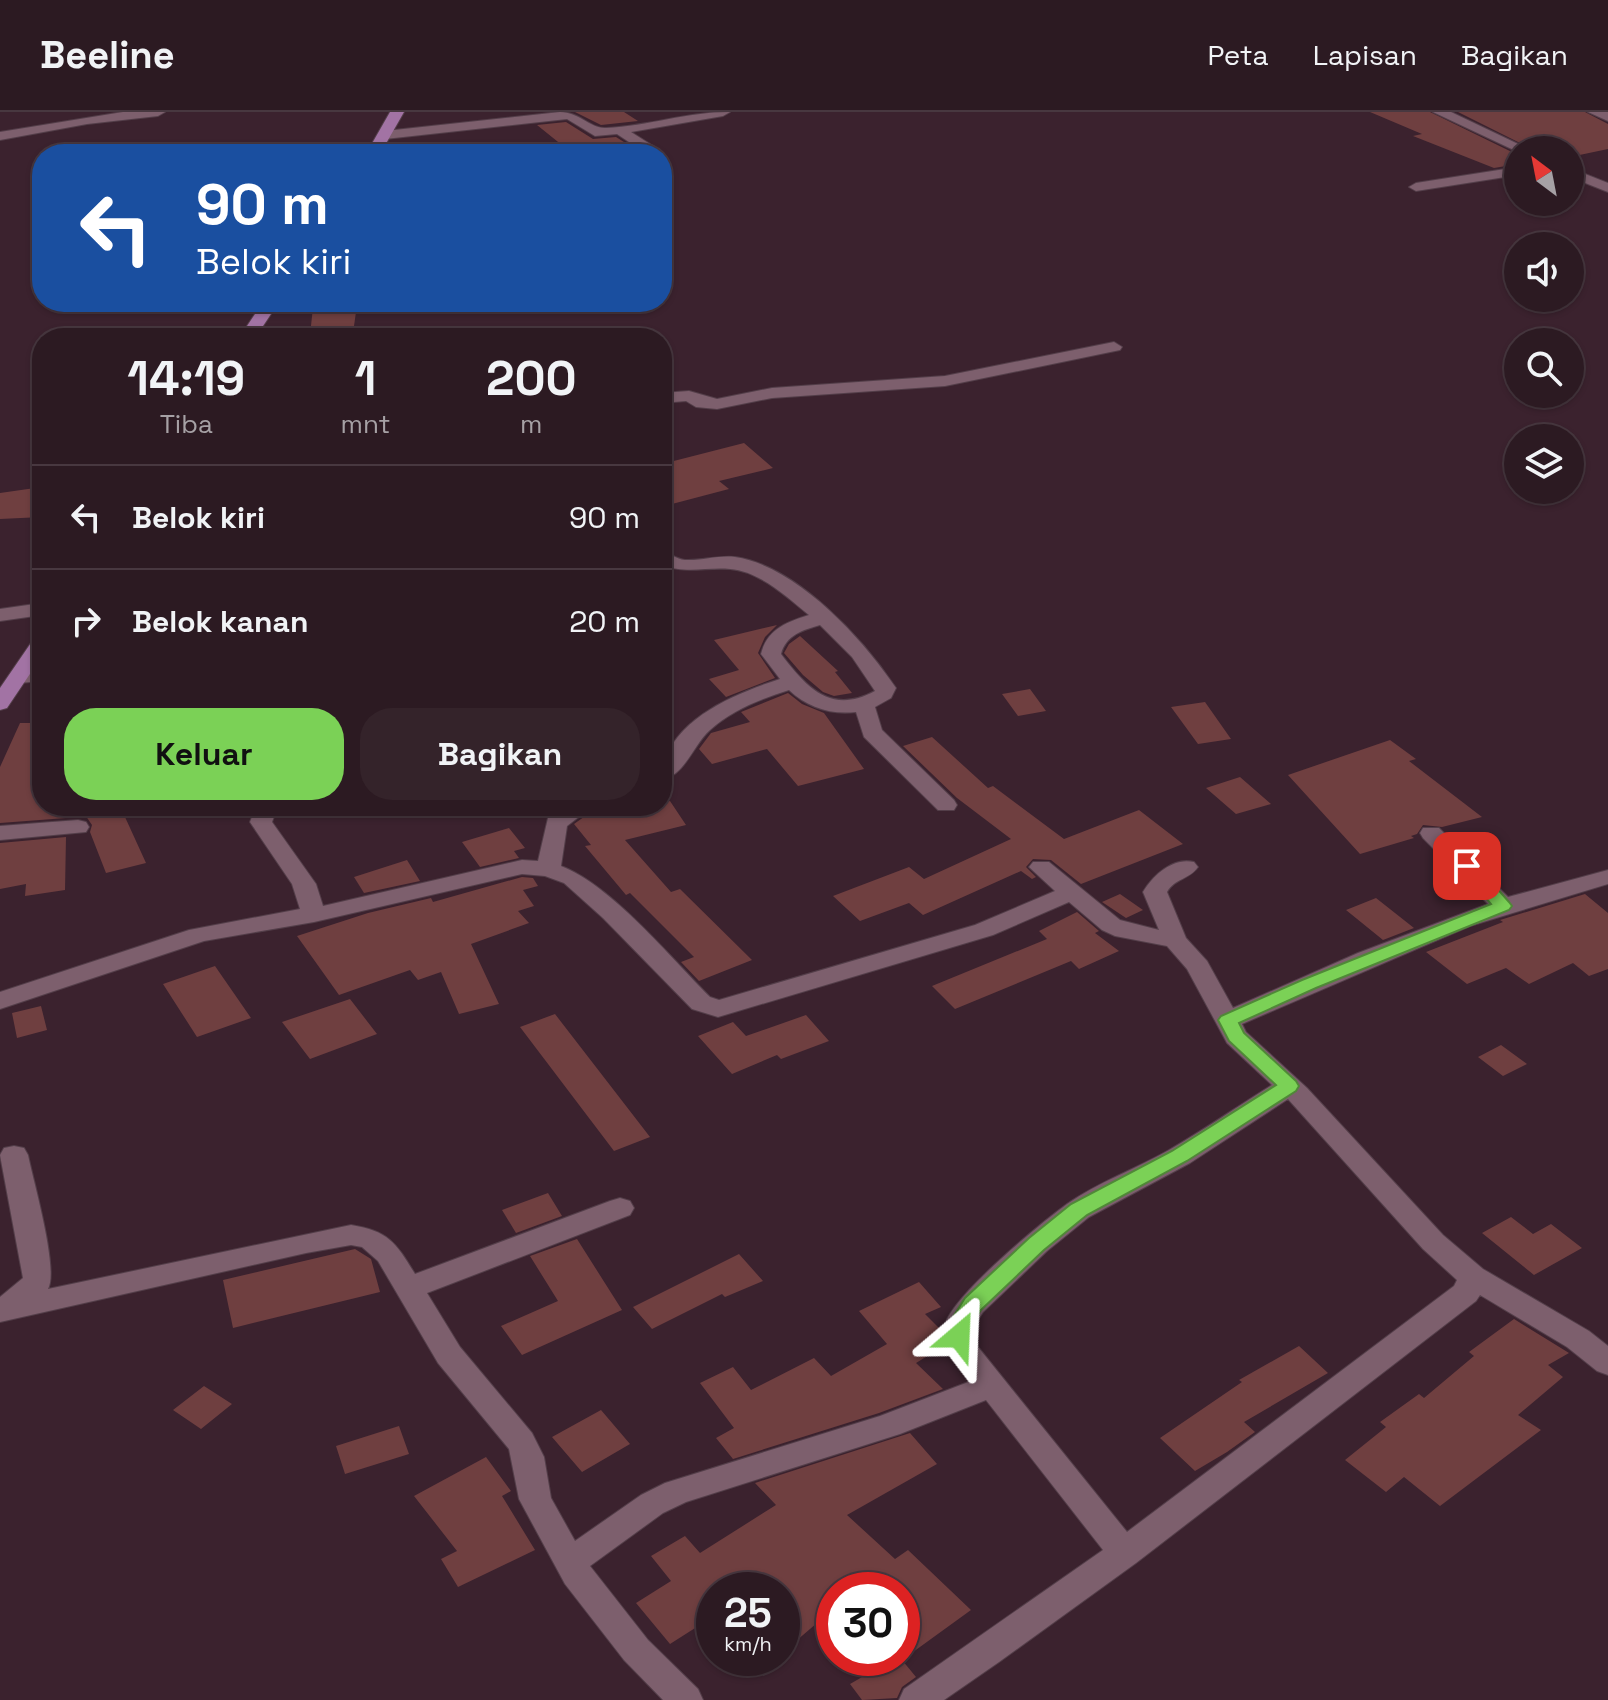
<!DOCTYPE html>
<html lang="id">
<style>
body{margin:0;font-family:"Space Grotesk",sans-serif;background:#34232a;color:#f1f3f6;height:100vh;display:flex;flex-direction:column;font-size:30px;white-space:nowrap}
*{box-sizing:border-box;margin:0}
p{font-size:26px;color:#a6a1a5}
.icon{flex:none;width:44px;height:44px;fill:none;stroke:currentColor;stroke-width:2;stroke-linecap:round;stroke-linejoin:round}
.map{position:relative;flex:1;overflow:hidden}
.sheet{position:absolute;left:32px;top:216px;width:640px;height:488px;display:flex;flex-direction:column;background:#2c1a22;border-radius:32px;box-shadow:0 2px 6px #0004,0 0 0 2px #483840}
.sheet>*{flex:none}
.hud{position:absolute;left:32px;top:32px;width:640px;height:168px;border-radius:32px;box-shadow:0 2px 6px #0004,0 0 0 2px #483840;background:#1a4fa0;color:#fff;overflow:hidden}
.needle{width:52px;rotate:328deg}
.buttons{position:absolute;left:1504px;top:24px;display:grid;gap:16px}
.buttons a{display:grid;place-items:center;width:80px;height:80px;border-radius:50%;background:#2c1a22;box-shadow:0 2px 6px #0004,0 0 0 2px #483840;font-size:40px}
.speed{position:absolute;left:696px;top:1460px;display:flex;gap:16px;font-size:40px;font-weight:700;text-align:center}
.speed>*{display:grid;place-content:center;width:104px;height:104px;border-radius:50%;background:#2c1a22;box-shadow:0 2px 6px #0004,0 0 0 2px #483840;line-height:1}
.speed small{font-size:20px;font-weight:400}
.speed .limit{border:12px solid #d22;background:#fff;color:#111}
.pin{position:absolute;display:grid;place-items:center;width:68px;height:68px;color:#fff;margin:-34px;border-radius:16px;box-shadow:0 4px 12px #0006}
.me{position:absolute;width:88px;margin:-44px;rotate:26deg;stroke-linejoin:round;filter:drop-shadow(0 0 6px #0008)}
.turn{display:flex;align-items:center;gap:28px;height:168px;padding:0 32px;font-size:36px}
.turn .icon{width:104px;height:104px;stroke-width:2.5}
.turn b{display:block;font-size:56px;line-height:68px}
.eta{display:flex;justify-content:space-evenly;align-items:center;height:136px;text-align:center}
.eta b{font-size:48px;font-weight:700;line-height:56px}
.action{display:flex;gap:16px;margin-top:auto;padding:16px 32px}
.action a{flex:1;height:92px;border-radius:32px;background:#7bd156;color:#111;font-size:32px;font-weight:700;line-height:92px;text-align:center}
.action a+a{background:#34232a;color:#f1f3f6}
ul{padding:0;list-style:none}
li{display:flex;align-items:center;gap:24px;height:104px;padding:0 32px;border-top:2px solid #483840}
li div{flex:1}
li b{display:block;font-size:30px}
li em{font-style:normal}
header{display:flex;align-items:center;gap:48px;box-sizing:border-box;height:112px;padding:0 40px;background:#2c1a22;border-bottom:2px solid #483840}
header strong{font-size:38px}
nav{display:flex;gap:44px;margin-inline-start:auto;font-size:28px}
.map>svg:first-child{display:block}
.building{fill:#6f3f40}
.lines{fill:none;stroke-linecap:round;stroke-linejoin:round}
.minor-casing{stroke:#533e49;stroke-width:2}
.primary-casing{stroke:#533e49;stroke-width:2}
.minor{fill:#7d5f6d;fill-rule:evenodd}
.primary{fill:#a273a4;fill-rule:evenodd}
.route{fill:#7bd156;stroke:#508838;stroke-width:2}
</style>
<header>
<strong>Beeline</strong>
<nav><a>Peta</a><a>Lapisan</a><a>Bagikan</a></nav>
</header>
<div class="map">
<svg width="1608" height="1588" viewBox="0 0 1608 1588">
<rect width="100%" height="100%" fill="#3b222e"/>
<path class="building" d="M 575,0 L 624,0 L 638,9 L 601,13 Z
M 1370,0 L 1430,0 L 1518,43 L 1518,52 L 1494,56 L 1413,24 L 1422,22 Z
M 1458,0 L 1585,0 L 1608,12 L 1608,37 L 1570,45 L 1570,38 L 1534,38 Z
M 566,10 L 593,27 L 616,25 L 635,37 L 607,42 L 573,42 L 537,13 Z
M 357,193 L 353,221 L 310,223 L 313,195 Z
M 744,331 L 773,356 L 719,369 L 729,377 L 672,392 L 662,384 L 662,352 Z
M 42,375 L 42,405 L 0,407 L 0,381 Z
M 777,513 L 765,525 L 758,541 L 775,566 L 726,585 L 709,567 L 739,558 L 714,528 Z
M 800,524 L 838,559 L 835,560 L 852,581 L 834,584 L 823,580 L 803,563 L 784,541 L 789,532 Z
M 1030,577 L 1046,599 L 1018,604 L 1002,582 Z
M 788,581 L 802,592 L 824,601 L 864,657 L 798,674 L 767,637 L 712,652 L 699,637 L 711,621 L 750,610 L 741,600 Z
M 1205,590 L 1231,627 L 1198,632 L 1171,595 Z
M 20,611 L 42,611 L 42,694 L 66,694 L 66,706 L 0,711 L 0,655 Z
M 932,625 L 988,676 L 993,674 L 1064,727 L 1139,698 L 1183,732 L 1081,772 L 1051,748 L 1033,747 L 1026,755 L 1036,765 L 1032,767 L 1021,759 L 923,803 L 909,791 L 860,809 L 833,784 L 909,755 L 924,767 L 1011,727 L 957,686 L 903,634 Z
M 1390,628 L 1416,647 L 1409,649 L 1482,705 L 1442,715 L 1423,713 L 1417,722 L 1411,724 L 1414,726 L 1360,742 L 1288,663 Z
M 1240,665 L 1271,692 L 1236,702 L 1206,676 Z
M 670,689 L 686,713 L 625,728 L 671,780 L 680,777 L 752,848 L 699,869 L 681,850 L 694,845 L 630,781 L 626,783 L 585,734 L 591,733 L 574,712 L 588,702 L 601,698 L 606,704 L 662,694 L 662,691 Z
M 79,694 L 120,694 L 146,751 L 106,761 L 90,720 L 92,713 Z
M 509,716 L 525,736 L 514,739 L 519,746 L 480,755 L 462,730 Z
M 66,725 L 65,778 L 25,784 L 26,772 L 0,777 L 0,731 Z
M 407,748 L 420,769 L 364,781 L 354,765 Z
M 522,765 L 533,766 L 538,774 L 523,778 L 534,794 L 518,799 L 529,811 L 471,832 L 499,892 L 459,902 L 441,860 L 418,868 L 410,858 L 339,883 L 297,824 L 368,801 L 431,786 L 433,790 Z
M 1120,782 L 1143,798 L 1126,806 L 1102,790 Z
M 1585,782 L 1608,801 L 1608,857 L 1589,864 L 1573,851 L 1529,872 L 1506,856 L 1467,872 L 1426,840 L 1503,810 L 1500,808 Z
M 1376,786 L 1414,816 L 1383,828 L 1346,798 Z
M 1077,800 L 1099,819 L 1095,821 L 1119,839 L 1079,857 L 1071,849 L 955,897 L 932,874 L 1047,827 L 1039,819 Z
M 215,854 L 251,906 L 197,925 L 163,872 Z
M 350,887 L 377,922 L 310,947 L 282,910 Z
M 41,894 L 47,918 L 17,926 L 12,901 Z
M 555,902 L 650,1025 L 614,1039 L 520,915 Z
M 806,903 L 829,929 L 781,947 L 777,943 L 732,962 L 698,924 L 733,910 L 746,924 Z
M 1501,933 L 1527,952 L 1503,964 L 1478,945 Z
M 548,1081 L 562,1104 L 516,1121 L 502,1098 Z
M 1511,1105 L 1533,1122 L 1551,1112 L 1582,1136 L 1534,1163 L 1482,1121 Z
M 577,1127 L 622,1198 L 522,1243 L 501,1214 L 558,1189 L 530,1144 Z
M 355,1137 L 371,1147 L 380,1180 L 233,1216 L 223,1168 Z
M 739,1142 L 763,1169 L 725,1185 L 722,1182 L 652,1217 L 633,1195 Z
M 919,1170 L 941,1195 L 925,1202 L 941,1218 L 944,1234 L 916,1251 L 943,1277 L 879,1301 L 733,1347 L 716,1326 L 734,1316 L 700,1271 L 733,1255 L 751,1278 L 814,1246 L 831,1264 L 887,1232 L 859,1199 Z
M 1514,1207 L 1569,1241 L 1548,1253 L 1563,1265 L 1518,1303 L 1541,1318 L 1440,1394 L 1404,1365 L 1386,1380 L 1345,1348 L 1386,1315 L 1380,1310 L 1419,1282 L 1424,1286 L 1474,1244 L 1469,1240 Z
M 1299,1234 L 1328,1261 L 1244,1310 L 1255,1320 L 1227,1340 L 1195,1359 L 1160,1326 L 1242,1270 L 1239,1268 Z
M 204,1274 L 232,1292 L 201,1317 L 173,1298 Z
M 601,1298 L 630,1332 L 582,1360 L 552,1325 Z
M 399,1314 L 409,1342 L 345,1362 L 336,1334 Z
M 910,1321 L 937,1352 L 847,1403 L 895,1447 L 908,1438 L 971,1498 L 902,1548 L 916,1565 L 902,1575 L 897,1586 L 862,1588 L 850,1572 L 895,1546 L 902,1548 L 902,1478 L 834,1478 L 834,1525 L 817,1511 L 782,1541 L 782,1478 L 714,1478 L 714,1504 L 670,1532 L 636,1491 L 671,1469 L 651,1444 L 685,1424 L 700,1441 L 776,1393 L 755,1371 Z
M 486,1345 L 511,1379 L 502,1384 L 535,1438 L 458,1475 L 441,1447 L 457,1439 L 414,1384 Z"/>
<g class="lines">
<g class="minor-casing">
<path id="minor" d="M 123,0 L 165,0 L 158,4 L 87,12 L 0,28 L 0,20 Z
M 560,0 C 579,0 591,17 606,16 C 648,14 687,0 730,0 L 723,4 L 631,20 L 661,39 L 663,42 L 662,43 L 647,42 L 617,22 L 595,24 L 567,7 L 385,27 L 378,23 L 385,19 Z
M 1433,0 L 1451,0 L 1531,38 L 1518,40 Z
M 1588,0 L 1608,0 L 1608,9 Z
M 1518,55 L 1518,63 L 1416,79 L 1409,75 L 1416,71 Z
M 1570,56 L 1608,71 L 1608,80 L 1570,65 Z
M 1114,230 L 1122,235 L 1120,238 L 945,274 L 772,286 L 717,297 L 696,295 L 686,289 L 662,291 L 662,281 L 689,279 L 717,287 L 772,276 L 945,264 Z
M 662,439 C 670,441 676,447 685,448 C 702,449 718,443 735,445 C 797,454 863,527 896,576 L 891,586 L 875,595 L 882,618 L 954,688 L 957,693 L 954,698 L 938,698 L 864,625 L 856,600 C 830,603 807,595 789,578 C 761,587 732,598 710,618 C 693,633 686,662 662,668 C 662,611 733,582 780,567 L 761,542 C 767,517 787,510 809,503 C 787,485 759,459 730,457 C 706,455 686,462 662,453 ZM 820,513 L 852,545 L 875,579 C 831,603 807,576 781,542 C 786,523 803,518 820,513 Z
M 42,491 L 42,503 L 0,509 L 0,497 Z
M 42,557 L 42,569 L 19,571 L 9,565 L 19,559 Z
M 256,694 L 278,694 L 272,710 L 316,772 L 323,794 L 522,748 L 538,749 L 548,706 L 567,694 L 593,694 L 567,714 L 561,754 C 611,773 671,846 710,885 L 719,888 L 975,813 L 1055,779 L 1029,755 L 1033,750 L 1049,750 L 1120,808 L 1159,818 L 1143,780 C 1153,763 1173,745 1194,750 L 1198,755 C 1190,767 1174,767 1167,780 L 1186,826 L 1207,849 L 1233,896 L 1358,841 L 1488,792 L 1423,726 L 1420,721 L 1423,716 L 1439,716 L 1508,785 L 1608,758 L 1608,772 L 1470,814 L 1242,912 L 1246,920 L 1307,976 L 1443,1123 L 1483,1157 L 1589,1219 L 1608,1234 L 1608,1263 L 1597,1259 L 1567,1235 L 1480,1183 L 1476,1189 L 1136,1451 L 999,1550 L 944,1588 L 899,1588 L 904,1577 L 1103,1438 L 986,1288 L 900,1322 L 686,1390 L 663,1401 L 590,1454 L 648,1528 L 698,1577 L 703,1588 L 663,1588 L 624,1548 L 565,1472 L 519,1387 L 509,1337 L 438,1251 L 378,1149 L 362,1135 L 351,1133 L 306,1141 L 0,1210 L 0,1185 L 23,1166 L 0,1043 L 4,1036 L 14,1034 L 24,1036 L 28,1043 C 33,1068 59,1158 48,1177 L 351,1113 C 389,1119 396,1131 415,1162 L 610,1089 L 620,1086 L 630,1089 L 634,1096 L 630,1103 L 427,1181 L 460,1235 L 532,1321 L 544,1345 L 551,1386 L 575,1429 L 641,1383 L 665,1371 L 880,1304 L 971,1269 C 960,1255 942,1236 944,1216 C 948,1187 1041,1111 1067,1092 C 1098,1070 1136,1057 1169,1038 C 1204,1018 1238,994 1272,973 L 1227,931 L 1187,857 L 1167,834 L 1115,824 L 1102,818 L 1069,790 L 993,823 L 718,905 L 692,897 L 603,806 L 564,771 L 545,764 L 522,762 L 314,810 L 204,829 L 0,897 L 0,880 L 189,818 L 300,797 L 292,772 L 250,710 ZM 1288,987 L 1423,1137 L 1457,1168 L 1454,1174 L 1127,1420 L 978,1235 L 974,1214 L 983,1200 L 1047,1139 L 1089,1105 L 1190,1051 Z
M 78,708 L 86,710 L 89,715 L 86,720 L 0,728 L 0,714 Z"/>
</g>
<g class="primary-casing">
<path id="primary" d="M 390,0 L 404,0 L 380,42 L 366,42 Z
M 263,190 L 279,190 L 255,226 L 239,226 Z
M 42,523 L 42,544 L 7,596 L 0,598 L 0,576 L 35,525 Z"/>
</g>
<use href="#minor" class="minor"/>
<use href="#primary" class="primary"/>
</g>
<path class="route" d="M 1467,748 L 1474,750 L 1509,790 L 1512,794 L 1509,798 L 1316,876 L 1239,911 L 1244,921 L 1296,969 L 1299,974 L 1296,979 L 1187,1049 L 1087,1103 L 1044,1138 L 981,1198 L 970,1214 L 967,1230 L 959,1233 L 951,1230 L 948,1213 L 965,1186 L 1029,1126 L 1071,1092 L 1172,1039 L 1276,973 L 1229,929 L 1218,908 L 1221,904 L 1302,868 L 1491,792 L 1459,754 Z"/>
</svg>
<div class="buttons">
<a><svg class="needle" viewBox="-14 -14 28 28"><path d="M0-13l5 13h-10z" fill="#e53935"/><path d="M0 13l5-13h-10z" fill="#a6a1a5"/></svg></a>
<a><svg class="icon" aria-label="sound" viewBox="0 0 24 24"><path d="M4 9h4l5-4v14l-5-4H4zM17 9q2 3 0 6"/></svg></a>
<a><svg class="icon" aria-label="search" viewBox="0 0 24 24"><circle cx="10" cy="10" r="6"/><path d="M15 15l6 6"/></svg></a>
<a><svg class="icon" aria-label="layers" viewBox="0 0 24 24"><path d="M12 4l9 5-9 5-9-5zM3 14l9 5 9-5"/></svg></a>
</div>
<div class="speed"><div>25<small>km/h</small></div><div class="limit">30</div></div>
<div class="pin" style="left:1467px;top:754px;background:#d93025"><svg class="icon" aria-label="arrive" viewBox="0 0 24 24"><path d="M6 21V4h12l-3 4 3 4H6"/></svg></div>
<svg class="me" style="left:959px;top:1224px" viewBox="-20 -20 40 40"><path d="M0-17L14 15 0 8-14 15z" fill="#7bd156" stroke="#fff" stroke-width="4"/></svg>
<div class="hud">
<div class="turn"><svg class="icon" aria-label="left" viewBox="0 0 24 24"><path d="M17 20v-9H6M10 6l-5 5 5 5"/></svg><div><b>90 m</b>Belok kiri</div></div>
</div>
<section class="sheet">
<div class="eta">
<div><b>14:19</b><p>Tiba</p></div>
<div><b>1</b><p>mnt</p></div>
<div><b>200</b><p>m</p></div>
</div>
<ul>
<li><svg class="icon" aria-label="left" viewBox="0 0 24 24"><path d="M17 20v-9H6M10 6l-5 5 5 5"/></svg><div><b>Belok kiri</b></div><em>90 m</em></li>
<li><svg class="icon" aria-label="right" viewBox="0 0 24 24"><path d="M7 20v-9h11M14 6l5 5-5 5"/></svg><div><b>Belok kanan</b></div><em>20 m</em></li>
</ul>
<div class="action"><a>Keluar</a><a>Bagikan</a></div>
</section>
</div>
